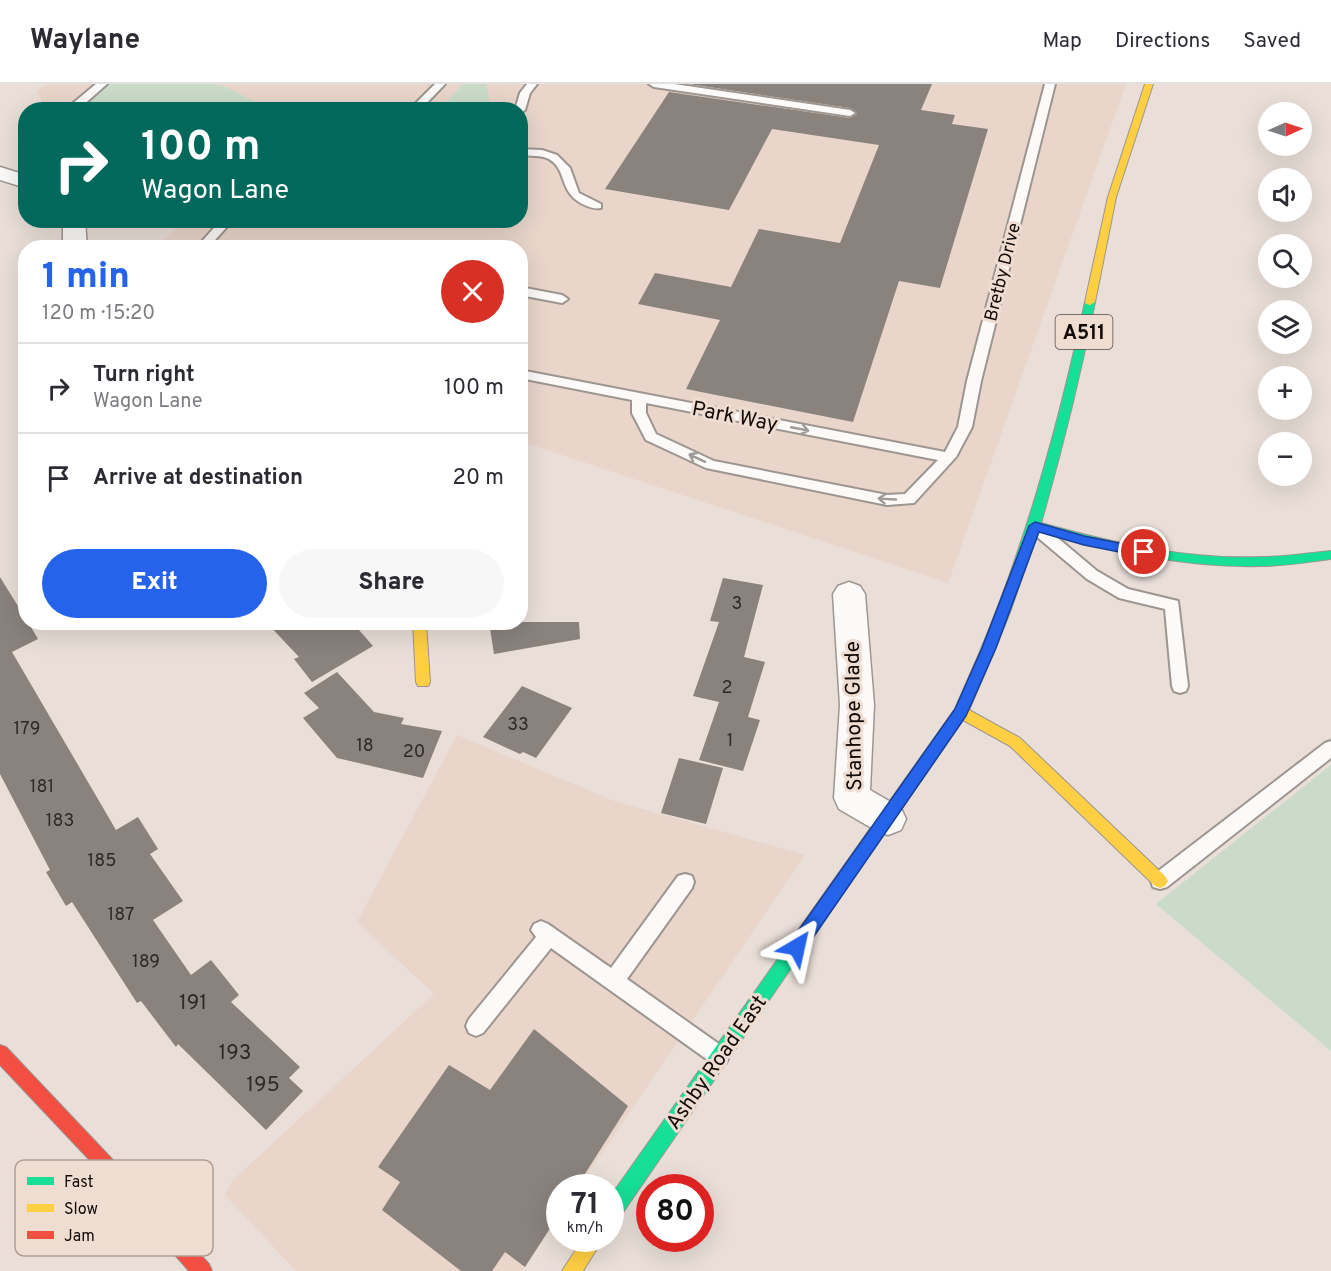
<!DOCTYPE html>
<meta charset="utf-8">
<style>
body{margin:0;font-family:Overpass,sans-serif;background:#f7f7f7;color:#2b2b33;height:100vh;display:flex;flex-direction:column;font-size:22px;white-space:nowrap}
*{box-sizing:border-box;margin:0}
p{font-size:20px;color:#7c7c81}
.icon{flex:none;width:33px;height:33px;fill:none;stroke:currentColor;stroke-width:2;stroke-linecap:round;stroke-linejoin:round}
.map{position:relative;flex:1;overflow:hidden}
.panel{position:absolute;left:18px;top:156px;width:510px;height:390px;display:flex;flex-direction:column;background:#fff;border-radius:24px;box-shadow:0 6px 24px #0002}
.panel>*{flex:none}
.hud{position:absolute;left:18px;top:18px;width:510px;height:126px;border-radius:24px;box-shadow:0 6px 24px #0002;background:#00695c;color:#fff;overflow:hidden}
.needle{width:39px;rotate:87deg}
.tools{position:absolute;left:1258px;top:18px;display:grid;gap:12px}
.tools a{display:grid;place-items:center;width:54px;height:54px;border-radius:50%;background:#fff;box-shadow:0 6px 24px #0002;font-size:30px}
.speed{position:absolute;left:546px;top:1090px;display:flex;gap:12px;font-size:30px;font-weight:700;text-align:center}
.speed>*{display:grid;place-content:center;width:78px;height:78px;border-radius:50%;background:#fff;box-shadow:0 6px 24px #0002;line-height:1}
.speed small{font-size:15px;font-weight:400}
.speed .limit{border:9px solid #d22;background:#fff;color:#111}
.pin{position:absolute;display:grid;place-items:center;width:51px;height:51px;color:#fff;margin:-26px;border:3px solid #fff;border-radius:50%;box-shadow:0 2px 6px #0007}
.me{position:absolute;width:66px;margin:-33px;rotate:36deg;stroke-linejoin:round;filter:drop-shadow(0 0 4px #0008)}
.turn{display:flex;align-items:center;gap:21px;height:126px;padding:0 24px;font-size:27px}
.turn .icon{width:78px;height:78px;stroke-width:2.5}
.turn b{display:block;font-size:42px;line-height:51px}
.round{display:grid;place-items:center;flex:none;width:63px;height:63px;border-radius:32px;background:#f7f7f7}
.headline{display:flex;align-items:center;justify-content:space-between;height:102px;padding:0 24px}
h1{font-size:36px;font-weight:800;line-height:45px;color:#2563eb}
.action{display:flex;gap:12px;margin-top:auto;padding:12px 24px}
.action a{flex:1;height:69px;border-radius:36px;background:#2563eb;color:#fff;font-size:24px;font-weight:800;line-height:69px;text-align:center}
.action a+a{background:#f7f7f7;color:#2b2b33}
ul{padding:0;list-style:none}
li{display:flex;align-items:center;gap:18px;height:90px;padding:0 24px;border-top:2px solid #e1e1e2}
li div{flex:1}
li b{display:block;font-size:22px}
li em{font-style:normal}
header{display:flex;align-items:center;gap:36px;box-sizing:border-box;height:84px;padding:0 30px;background:#fff;border-bottom:2px solid #e1e1e2}
header strong{font-size:28px}
nav{display:flex;gap:33px;margin-inline-start:auto;font-size:21px}
.map>svg:first-child{display:block}
.built{fill:#e9d5ca}
.green{fill:#cadbca}
.building{fill:#8a827d}
.lines{fill:none;stroke-linecap:round;stroke-linejoin:round}
.lane-casing{stroke:#9d9590;stroke-width:4}
.street-casing{stroke:#9d9590;stroke-width:3}
.fast-casing{stroke:#9d9590;stroke-width:2}
.slow-casing{stroke:#9d9590;stroke-width:2}
.jam-casing{stroke:#9d9590;stroke-width:2}
.lane{fill:#fcfaf9;fill-rule:evenodd}
.street{fill:#fcfaf9;fill-rule:evenodd}
.fast{fill:#16e098;fill-rule:evenodd}
.slow{fill:#ffcf43;fill-rule:evenodd}
.jam{fill:#f24e42;fill-rule:evenodd}
.oneway{stroke:#9e9a98}
.route{fill:#2563eb;stroke:#184099;stroke-width:1.5}
.labels{text-anchor:middle;stroke-width:6;stroke-linejoin:round;paint-order:stroke}
.far-street-label{font-size:18px;fill:#110a07;stroke:#f0ddd1}
.number-label{font-size:18px;fill:#2f2824}
.shield{fill:#f0ddd1;stroke:#544944;stroke-width:1.5}
.shield-label{font-size:20px;font-weight:bold;fill:#110a07}
.street-label{font-size:21px;fill:#110a07;stroke:#f0ddd1}
.near-number-label{font-size:21px;fill:#2f2824}
.key{fill:#f0ddd1;stroke:#ad9e94;stroke-width:1.5}
.key-label{font-size:16px;fill:#110a07}
</style>
<header>
<strong>Waylane</strong>
<nav><a>Map</a><a>Directions</a><a>Saved</a></nav>
</header>
<div class="map">
<svg width="1331" height="1187" viewBox="0 0 1331 1187">
<rect width="100%" height="100%" fill="#e9ded8"/>
<path class="built" d="M 47,0 L 1126,0 L 948,499 L 538,363 L 521,359 L 520,164 L 156,163 L 184,137 L 520,136 L 520,26 L 46,26 L 37,7 Z
M 457,651 L 614,717 L 805,771 L 578,1104 L 560,1104 L 559,1132 L 522,1187 L 296,1187 L 225,1111 L 232,1097 L 434,910 L 357,838 Z"/>
<path class="green" d="M 107,0 L 212,0 L 224,2 L 269,25 L 87,26 L 85,22 Z
M 463,0 L 486,0 L 491,25 L 440,25 Z
M 1331,681 L 1331,967 L 1156,820 Z"/>
<path class="building" d="M 689,0 L 932,0 L 921,26 L 955,31 L 952,40 L 988,45 L 940,204 L 899,197 L 853,338 L 686,305 L 720,236 L 638,220 L 655,189 L 731,203 L 759,145 L 840,159 L 879,61 L 772,45 L 729,126 L 605,105 L 669,8 L 850,34 L 857,30 L 850,24 Z
M 0,493 L 26,535 L 26,538 L 28,538 L 38,555 L 12,568 L 116,746 L 138,733 L 158,765 L 150,770 L 183,817 L 153,836 L 191,891 L 211,876 L 239,911 L 231,918 L 300,983 L 289,994 L 303,1007 L 266,1046 L 178,960 L 176,963 L 141,917 L 137,919 L 72,818 L 66,822 L 46,788 L 50,786 L 0,690 Z
M 723,494 L 763,501 L 744,573 L 765,578 L 748,633 L 760,636 L 743,687 L 699,676 L 719,618 L 693,612 L 719,538 L 710,537 Z
M 266,538 L 352,538 L 373,562 L 312,598 L 294,575 L 299,573 Z
M 489,538 L 579,538 L 580,555 L 494,570 Z
M 337,588 L 374,628 L 404,634 L 401,640 L 442,647 L 423,694 L 337,674 L 303,634 L 319,624 L 304,609 Z
M 522,602 L 572,624 L 536,674 L 523,668 L 520,670 L 483,653 Z
M 679,674 L 723,684 L 706,740 L 661,729 Z
M 534,945 L 628,1022 L 576,1104 L 560,1104 L 560,1129 L 525,1183 L 505,1168 L 492,1187 L 461,1187 L 382,1126 L 400,1098 L 378,1083 L 449,981 L 490,1006 Z"/>
<g class="lines">
<g class="lane-casing">
<path id="lane" d="M 96,0 L 107,0 L 81,23 L 82,26 L 72,26 L 72,20 Z
M 435,0 L 445,0 L 420,26 L 409,26 Z
M 527,0 L 537,0 L 530,9 L 525,26 L 520,29 L 520,26 L 515,26 L 520,9 Z
M 649,0 L 674,0 L 850,26 L 855,29 L 850,32 L 654,3 Z
M 1045,0 L 1055,0 L 981,297 L 972,343 L 956,373 L 914,419 L 887,421 L 706,384 L 646,356 L 632,329 L 632,316 L 520,294 L 520,286 L 945,368 L 958,343 L 967,297 ZM 646,319 L 938,376 L 905,410 L 887,411 L 714,377 L 656,350 L 646,329 Z
M 520,65 L 542,66 L 557,71 L 570,84 L 579,109 L 601,120 L 601,124 C 595,125 592,124 587,122 C 557,110 569,87 549,75 C 541,71 530,72 520,71 Z
M 221,136 L 233,136 L 208,164 L 196,164 Z
M 520,203 L 562,211 L 568,215 L 562,219 L 520,211 Z
M 1035,438 L 1040,439 L 1097,487 L 1128,505 L 1178,517 L 1188,602 L 1186,607 L 1180,609 L 1174,607 L 1172,602 L 1165,525 L 1119,514 L 1087,495 L 1030,447 L 1028,443 Z
M 1331,657 L 1331,674 L 1167,803 L 1160,805 L 1153,803 L 1151,797 L 1153,791 L 1325,659 Z
M 685,790 L 692,792 L 694,798 L 692,804 L 627,895 L 726,965 L 729,972 L 726,979 L 719,982 L 712,979 L 551,864 L 483,949 L 476,952 L 469,949 L 466,942 L 469,935 L 536,853 L 531,846 L 534,840 L 541,837 L 548,840 L 611,884 L 678,792 Z"/>
</g>
<g class="street-casing">
<path id="street" d="M 0,83 L 26,91 L 26,104 L 0,96 Z
M 63,136 L 85,136 L 87,164 L 63,164 Z
M 849,498 L 860,502 L 865,510 L 874,621 L 870,706 L 901,724 L 906,735 L 901,746 L 888,751 L 875,746 L 839,725 L 834,714 L 840,621 L 833,510 L 838,502 Z"/>
</g>
<g class="fast-casing">
<path id="fast" d="M 1090,215 L 1095,218 C 1080,293 1062,366 1041,439 C 1113,459 1187,476 1262,473 C 1285,473 1308,469 1331,467 L 1331,475 C 1308,478 1285,482 1262,482 C 1186,484 1111,467 1038,447 L 1010,528 L 993,570 L 986,575 L 979,570 C 1027,456 1059,339 1085,218 Z
M 805,843 L 811,845 L 813,850 L 811,855 L 617,1137 L 610,1139 L 610,1113 L 799,845 Z"/>
</g>
<g class="slow-casing">
<path id="slow" d="M 1145,0 L 1153,0 L 1116,113 L 1095,218 L 1090,221 L 1086,220 L 1085,218 L 1108,113 Z
M 413,538 L 426,538 L 430,598 L 428,602 L 418,602 L 416,598 Z
M 986,565 L 993,570 L 969,626 L 1020,654 L 1165,792 L 1168,797 L 1165,802 L 1160,804 L 1155,802 L 1010,662 L 963,636 L 811,855 L 805,857 L 799,855 L 797,850 L 799,845 L 955,625 L 979,570 Z
M 583,1155 L 603,1155 L 583,1187 L 562,1187 Z"/>
</g>
<g class="jam-casing">
<path id="jam" d="M 0,961 L 6,963 L 129,1093 L 209,1180 L 212,1187 L 189,1187 L 117,1105 L 0,981 Z"/>
</g>
<use href="#lane" class="lane"/>
<use href="#street" class="street"/>
<use href="#fast" class="fast"/>
<use href="#slow" class="slow"/>
<use href="#jam" class="jam"/>
</g>
<defs><path id="oneway-shaft" d="M-6 0H5M1.5-3L5.5 0L1.5 3" fill="none" stroke-width="1.6" stroke-linecap="round" stroke-linejoin="round" transform="scale(1.5)"/></defs>
<g class="oneway">
<use href="#oneway-shaft" transform="translate(800 345) rotate(11)"/>
<use href="#oneway-shaft" transform="translate(697 374) rotate(-155)"/>
<use href="#oneway-shaft" transform="translate(887 415) rotate(-177)"/>
</g>
<path class="route" d="M 1035,438 L 1084,452 L 1144,464 L 1150,468 L 1144,473 L 1084,461 L 1039,448 L 996,564 L 966,632 L 803,868 L 797,870 L 791,868 L 789,863 L 791,857 L 955,625 L 982,564 L 1029,442 Z"/>
<g class="labels">
<g class="far-street-label">
<text transform="translate(1002 188) rotate(-76)" y="6">Bretby Drive</text>
</g>
<g class="number-label">
<text x="737" y="525">3</text>
<text x="727" y="609">2</text>
<text x="518" y="646">33</text>
<text x="27" y="650">179</text>
<text x="730" y="662">1</text>
<text x="365" y="667">18</text>
<text x="414" y="673">20</text>
<text x="42" y="708">181</text>
<text x="60" y="742">183</text>
<text x="102" y="782">185</text>
<text x="121" y="836">187</text>
<text x="146" y="883">189</text>
</g>
<rect class="shield" x="1055.5" y="231" width="57" height="34" rx="4.5"/>
<g class="shield-label">
<text x="1084" y="255">A511</text>
</g>
<g class="street-label">
<text transform="translate(735 332) rotate(11)" y="7">Park Way</text>
<text transform="translate(853 632) rotate(-91)" y="7">Stanhope Glade</text>
<text transform="translate(716 978) rotate(-55)" y="7">Ashby Road East</text>
</g>
<g class="near-number-label">
<text x="193" y="925">191</text>
<text x="235" y="975">193</text>
<text x="263" y="1007">195</text>
</g>
</g>
<rect x="15" y="1076" width="198" height="96" rx="9" class="key"/>
<rect x="27" y="1093" width="27" height="8" fill="#16e098"/>
<rect x="27" y="1120" width="27" height="8" fill="#ffcf43"/>
<rect x="27" y="1147" width="27" height="8" fill="#f24e42"/>
<g class="key-label">
<text x="64" y="1103">Fast</text>
<text x="64" y="1130">Slow</text>
<text x="64" y="1157">Jam</text>
</g>
</svg>
<div class="tools">
<a><svg class="needle" viewBox="-14 -14 28 28"><path d="M0-13l5 13h-10z" fill="#e53935"/><path d="M0 13l5-13h-10z" fill="#7c7c81"/></svg></a>
<a><svg class="icon" aria-label="sound" viewBox="0 0 24 24"><path d="M4 9h4l5-4v14l-5-4H4zM17 9q2 3 0 6"/></svg></a>
<a><svg class="icon" aria-label="search" viewBox="0 0 24 24"><circle cx="10" cy="10" r="6"/><path d="M15 15l6 6"/></svg></a>
<a><svg class="icon" aria-label="layers" viewBox="0 0 24 24"><path d="M12 4l9 5-9 5-9-5zM3 14l9 5 9-5"/></svg></a>
<a>+</a>
<a>−</a>
</div>
<div class="speed"><div>71<small>km/h</small></div><div class="limit">80</div></div>
<div class="pin" style="left:1144px;top:468px;background:#d93025"><svg class="icon" aria-label="arrive" viewBox="0 0 24 24"><path d="M6 21V4h12l-3 4 3 4H6"/></svg></div>
<svg class="me" style="left:797px;top:863px" viewBox="-20 -20 40 40"><path d="M0-17L14 15 0 8-14 15z" fill="#2563eb" stroke="#fff" stroke-width="4"/></svg>
<div class="hud">
<div class="turn"><svg class="icon" aria-label="right" viewBox="0 0 24 24"><path d="M7 20v-9h11M14 6l5 5-5 5"/></svg><div><b>100 m</b>Wagon Lane</div></div>
</div>
<section class="panel">
<div class="headline"><div><h1>1 min</h1><p>120 m · 15:20</p></div><a class="round" style="background:#d93025;color:#fff"><svg class="icon" aria-label="close" viewBox="0 0 24 24"><path d="M6 6l12 12M18 6L6 18"/></svg></a></div>
<ul>
<li><svg class="icon" aria-label="right" viewBox="0 0 24 24"><path d="M7 20v-9h11M14 6l5 5-5 5"/></svg><div><b>Turn right</b><p>Wagon Lane</p></div><em>100 m</em></li>
<li><svg class="icon" aria-label="arrive" viewBox="0 0 24 24"><path d="M6 21V4h12l-3 4 3 4H6"/></svg><div><b>Arrive at destination</b></div><em>20 m</em></li>
</ul>
<div class="action"><a>Exit</a><a>Share</a></div>
</section>
</div>
